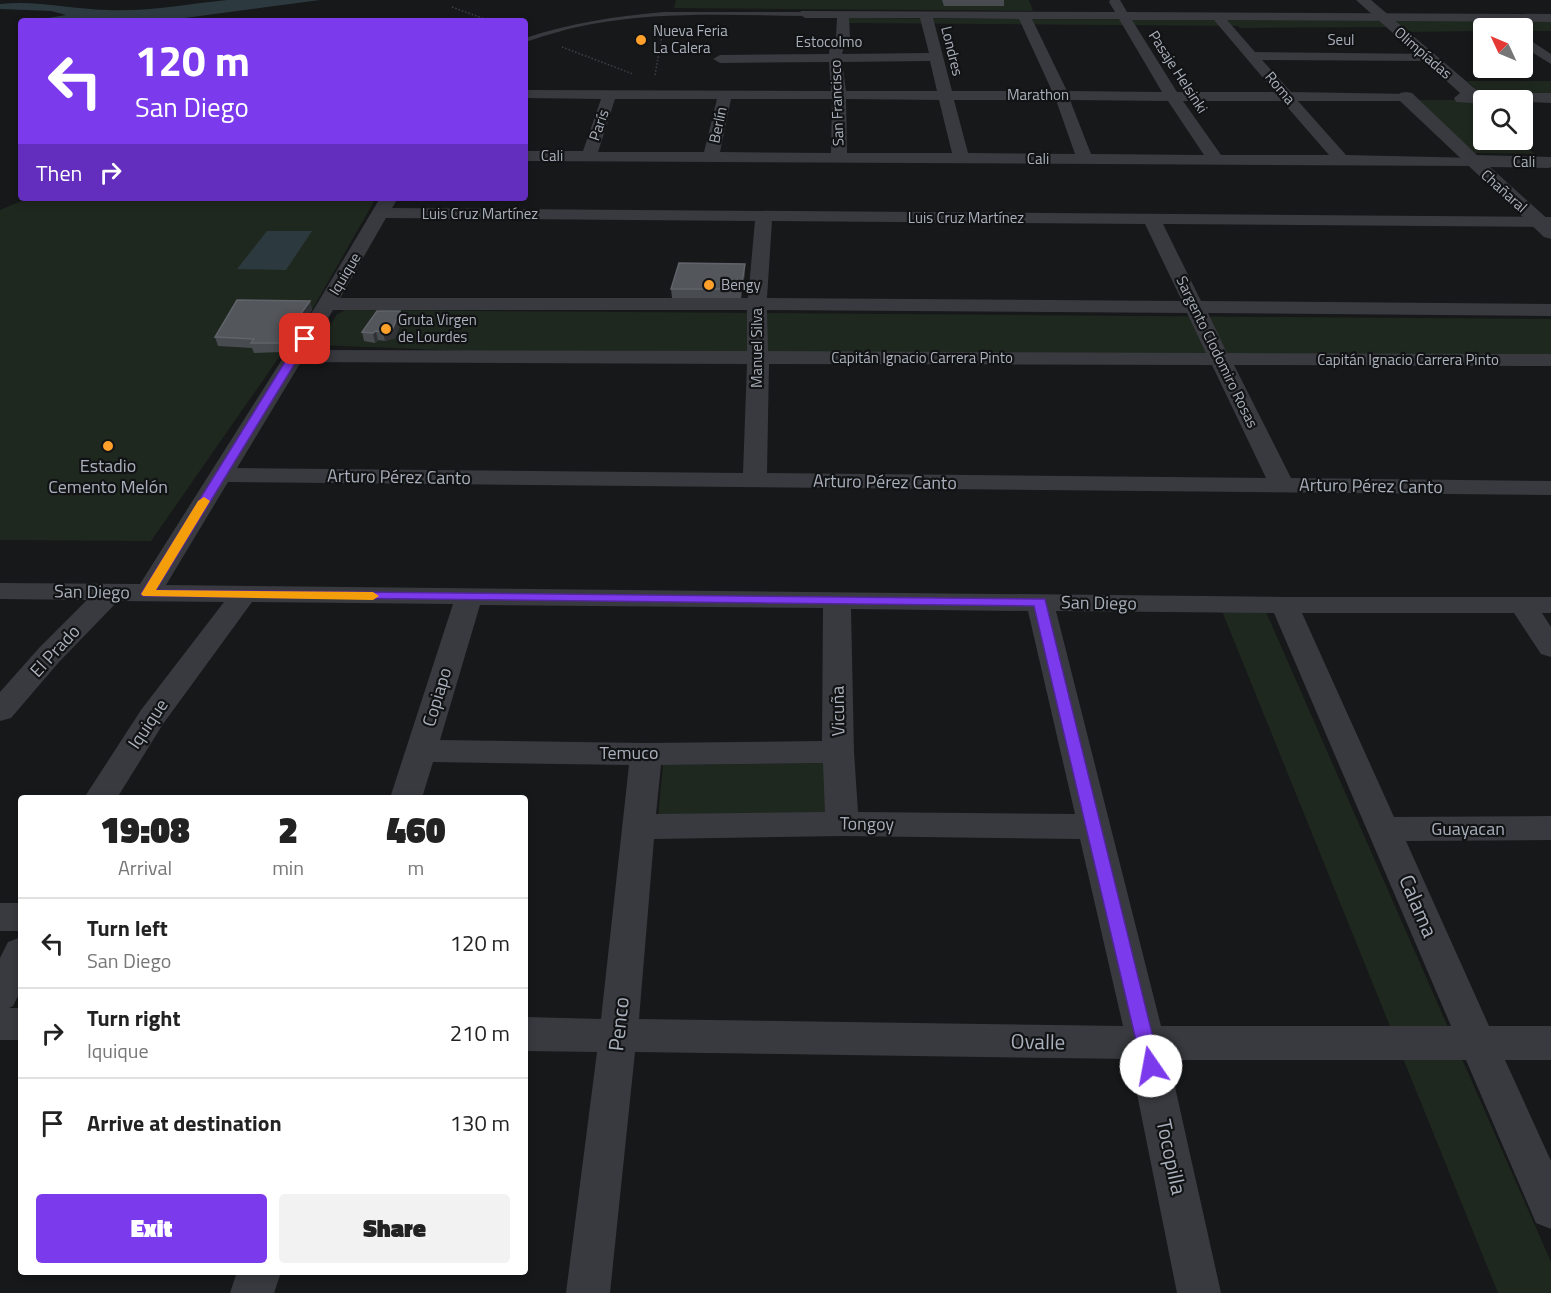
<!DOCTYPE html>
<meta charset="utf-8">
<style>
body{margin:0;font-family:"Titillium Web",sans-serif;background:#f2f2f2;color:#222;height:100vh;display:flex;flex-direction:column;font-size:22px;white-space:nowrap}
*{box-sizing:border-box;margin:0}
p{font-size:20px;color:#767676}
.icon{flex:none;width:33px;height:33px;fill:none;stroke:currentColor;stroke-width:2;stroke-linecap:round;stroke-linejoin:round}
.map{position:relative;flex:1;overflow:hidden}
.sheet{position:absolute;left:18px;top:795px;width:510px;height:480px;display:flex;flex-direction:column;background:#fff;border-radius:6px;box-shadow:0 3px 9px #0003}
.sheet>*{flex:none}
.banner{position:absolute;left:18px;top:18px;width:510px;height:183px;border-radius:6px;box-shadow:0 3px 9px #0003;background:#7c3aed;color:#fff;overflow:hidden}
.needle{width:39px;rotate:314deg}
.controls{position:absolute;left:1473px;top:18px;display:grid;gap:12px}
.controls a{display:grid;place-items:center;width:60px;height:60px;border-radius:6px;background:#fff;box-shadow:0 3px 9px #0003;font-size:30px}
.pin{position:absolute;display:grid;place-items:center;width:51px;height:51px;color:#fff;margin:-26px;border-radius:12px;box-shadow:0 3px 9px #0006}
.me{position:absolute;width:66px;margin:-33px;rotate:348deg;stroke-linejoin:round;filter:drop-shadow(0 0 4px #0008)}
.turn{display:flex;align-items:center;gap:21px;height:126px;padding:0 18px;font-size:27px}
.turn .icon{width:78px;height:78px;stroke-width:2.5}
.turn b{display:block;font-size:42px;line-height:51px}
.then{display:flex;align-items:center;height:57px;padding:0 18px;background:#0003;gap:12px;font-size:22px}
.eta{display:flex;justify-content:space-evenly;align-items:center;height:102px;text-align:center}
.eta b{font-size:36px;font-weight:800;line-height:42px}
.button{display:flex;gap:12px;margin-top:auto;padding:12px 18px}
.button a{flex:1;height:69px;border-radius:6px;background:#7c3aed;color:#fff;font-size:24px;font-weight:800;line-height:69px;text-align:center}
.button a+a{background:#f2f2f2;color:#222}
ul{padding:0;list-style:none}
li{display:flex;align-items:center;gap:18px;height:90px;padding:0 18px;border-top:2px solid #e0e0e0}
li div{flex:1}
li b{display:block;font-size:22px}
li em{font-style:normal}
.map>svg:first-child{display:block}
.green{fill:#1f281f}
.water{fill:#2c393f}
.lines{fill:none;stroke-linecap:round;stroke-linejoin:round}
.path{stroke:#3e4146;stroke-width:1.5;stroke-dasharray:1.5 2;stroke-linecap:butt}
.service{fill:#383a3f;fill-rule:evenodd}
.minor{fill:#383a3f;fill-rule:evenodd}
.tertiary{fill:#383a3f;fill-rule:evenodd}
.wall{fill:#484b4f}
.shaded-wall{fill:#303235}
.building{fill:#53565b;stroke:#60646a;stroke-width:1.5}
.route{fill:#7c3aed;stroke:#51269a;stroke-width:1.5}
.slow{fill:#f59e0b}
.poi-dot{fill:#ffa02a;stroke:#121315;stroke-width:2}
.labels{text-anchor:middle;stroke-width:4.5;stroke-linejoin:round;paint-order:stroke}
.far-poi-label{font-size:15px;fill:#a9b0bb;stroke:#121315;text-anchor:start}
.far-street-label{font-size:15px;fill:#a9b0bb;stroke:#121315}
.poi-label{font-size:18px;fill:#a9b0bb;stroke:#121315}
.street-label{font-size:18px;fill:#a9b0bb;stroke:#121315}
.near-street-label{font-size:21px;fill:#a9b0bb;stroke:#121315}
</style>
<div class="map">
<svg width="1551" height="1293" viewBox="0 0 1551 1293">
<rect width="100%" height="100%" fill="#17181a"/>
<path class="green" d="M 676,0 L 1029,0 L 1033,11 L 674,8 Z
M 848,18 L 1551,21 L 1551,31 L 1523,31 L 1522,28 L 1484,28 L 1483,31 L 1402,32 L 1399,27 L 1240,28 L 1238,26 L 847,23 Z
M 1467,81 L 1551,81 L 1551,94 L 1481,94 Z
M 1418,100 L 1471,100 L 1483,111 L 1484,140 L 1518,140 L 1535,154 L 1472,153 Z
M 28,198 L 376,198 L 312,310 L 151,541 L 0,540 L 0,210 Z
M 346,310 L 1551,319 L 1551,357 L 466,351 L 319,345 L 337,314 Z
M 1222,611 L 1266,612 L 1551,1262 L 1551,1293 L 1498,1293 Z
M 828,763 L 829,815 L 658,817 L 663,765 Z"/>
<path class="water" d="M 227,0 L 320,0 L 162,21 L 30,21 L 66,15 L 51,11 L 0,9 L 0,4 C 35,0 71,9 107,10 C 147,12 188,4 227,0 Z
M 267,231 L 312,231 L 286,270 L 237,269 Z"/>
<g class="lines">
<path class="path" d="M 452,7 L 490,21
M 562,47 L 633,74
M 655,75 L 663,30"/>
<path class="service" d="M 664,12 L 805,12 L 808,14 L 805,16 C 734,15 662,11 592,24 C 569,28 547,35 525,42 L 525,38 C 571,23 616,16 664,12 Z"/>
<path class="minor" d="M 1110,0 L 1120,0 L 1127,12 L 1551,14 L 1551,22 L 1227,20 L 1255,52 L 1432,54 L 1434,57 L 1432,60 L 1427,61 L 1262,60 L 1291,92 L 1411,94 L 1413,97 L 1406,101 L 1298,101 L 1346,155 L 1478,158 L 1480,161 L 1472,166 L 525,161 L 525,151 L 583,151 L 601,99 L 525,98 L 525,90 L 831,91 L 829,62 L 720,63 L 713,59 L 720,55 L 829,54 L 830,45 L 836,37 L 837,18 L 805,18 L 799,14 L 801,11 L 1115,12 L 1109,2 ZM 849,18 L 920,18 L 929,53 L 842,54 L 844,46 L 850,38 ZM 933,18 L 1019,19 L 1052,91 L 952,91 ZM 1032,19 L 1119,19 L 1162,92 L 1067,91 ZM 1132,20 L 1214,20 L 1275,92 L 1177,92 ZM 930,61 L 937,91 L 846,91 L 842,62 ZM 615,99 L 717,99 L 704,152 L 598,152 ZM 731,99 L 832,99 L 831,153 L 720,152 ZM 846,99 L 939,100 L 952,153 L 847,153 ZM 954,100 L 1056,100 L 1075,154 L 968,153 ZM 1070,100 L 1168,101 L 1204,155 L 1091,154 ZM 1183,101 L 1282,101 L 1329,155 L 1221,155 Z
M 1522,35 L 1551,54 L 1551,64 L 1522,46 Z
M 380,198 L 398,198 L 392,208 L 1551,217 L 1551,227 L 1163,224 L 1201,301 L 1551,304 L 1551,316 L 1208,313 L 1227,353 L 1551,354 L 1551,366 L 1234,365 L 1291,478 L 1551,481 L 1551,495 L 228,482 L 166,585 L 1284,597 L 1551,597 L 1551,613 L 1542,613 L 1551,627 L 1551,657 L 1541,654 L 1514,613 L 1302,613 L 1394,817 L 1551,816 L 1551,840 L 1406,841 L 1489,1026 L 1551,1026 L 1551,1060 L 1505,1060 L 1551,1161 L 1551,1229 L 1536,1223 L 1466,1060 L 1169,1060 L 1221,1293 L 1177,1293 L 1130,1059 L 635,1052 L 610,1293 L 566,1293 L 597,1052 L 525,1051 L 525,1017 L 601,1019 L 629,765 L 433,762 L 422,798 L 390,798 L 453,604 L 252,602 L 163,724 L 117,798 L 84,798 L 141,710 L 224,602 L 118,601 L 59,662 L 11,718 L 0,721 L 0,692 L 39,648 L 87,600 L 0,599 L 0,583 L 140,584 L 317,304 ZM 386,218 L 755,221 L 748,298 L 340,298 ZM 772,221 L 1145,224 L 1182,301 L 767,298 ZM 333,310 L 747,310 L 747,351 L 309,350 ZM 767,310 L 1187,313 L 1206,353 L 768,351 ZM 301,362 L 747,364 L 743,473 L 237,468 ZM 769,364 L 1212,365 L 1266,478 L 767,473 ZM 480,605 L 823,608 L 822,741 L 646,743 L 440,740 ZM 851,609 L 1028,611 L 1075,814 L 858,812 L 854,752 ZM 1056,611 L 1274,613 L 1451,1026 L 1161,1026 ZM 823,763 L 825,812 L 656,814 L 661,765 ZM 842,836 L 1080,839 L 1123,1026 L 639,1019 L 654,839 Z
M 0,903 L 21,903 L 21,931 L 0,931 Z
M 21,937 L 21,990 L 13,1006 L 9,1008 L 21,1008 L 21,1040 L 0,1040 L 0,958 L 8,942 Z
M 237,1272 L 281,1272 L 274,1293 L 230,1293 Z"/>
<path class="tertiary" d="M 1356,0 L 1371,0 L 1480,93 L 1551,93 L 1551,103 L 1484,100 L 1484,110 L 1472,103 L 1456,102 L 1454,98 L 1460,93 Z
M 1406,92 L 1412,93 L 1477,155 L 1551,157 L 1551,167 L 1549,168 L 1490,167 L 1551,222 L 1551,239 L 1544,237 L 1400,101 L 1398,97 L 1400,93 Z"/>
</g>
<path class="wall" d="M 942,0 L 1004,0 L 1004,6 L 944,6 Z
M 745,273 L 741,298 L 672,298 L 671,289 Z
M 310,301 L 312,310 L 282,352 L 254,353 L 252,348 L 218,346 L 215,337 Z
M 400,311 L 402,321 L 395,338 L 385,341 L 378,340 L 375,343 L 364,341 L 362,332 Z"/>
<path class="shaded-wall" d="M 745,264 L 745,273 L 741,298 L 741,289 Z
M 310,301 L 312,310 L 282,352 L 280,343 Z
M 400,311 L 402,321 L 395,338 L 385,341 L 383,332 Z
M 376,331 L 378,340 L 375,343 L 373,333 Z"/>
<path class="building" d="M 679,263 L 745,264 L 741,289 L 671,289 Z
M 237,300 L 310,301 L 280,343 L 251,343 L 254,339 L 215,337 Z
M 377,311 L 400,311 L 393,328 L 383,332 L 376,331 L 373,333 L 362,332 Z"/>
<path class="route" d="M 301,336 L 310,339 L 156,590 L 1045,599 L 1160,1066 L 1158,1072 L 1151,1074 L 1144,1072 L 1142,1066 L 1034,606 L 143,596 L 141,594 Z"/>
<path class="slow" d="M 204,497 L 210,501 L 156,590 L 373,592 L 379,596 L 373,600 L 143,596 L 141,594 L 198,501 Z"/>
<g class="poi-dot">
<circle cx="641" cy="40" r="6"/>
<circle cx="709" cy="285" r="6"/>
<circle cx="386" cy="329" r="6"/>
<circle cx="108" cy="446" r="6"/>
</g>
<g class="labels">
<g class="far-poi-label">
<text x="653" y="36">Nueva Feria<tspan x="653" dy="17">La Calera</tspan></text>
<text x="721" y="290">Bengy</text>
<text x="398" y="325">Gruta Virgen<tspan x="398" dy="17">de Lourdes</tspan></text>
</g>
<g class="far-street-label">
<text x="1341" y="45">Seul</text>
<text x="829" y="47">Estocolmo</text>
<text transform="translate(952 51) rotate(76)" y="5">Londres</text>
<text transform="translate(1423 53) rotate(41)" y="5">Olimpíadas</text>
<text transform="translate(1178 72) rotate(57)" y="5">Pasaje Helsinki</text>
<text transform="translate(1280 88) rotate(50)" y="5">Roma</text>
<text x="1038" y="100">Marathon</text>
<text transform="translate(837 103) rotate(-92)" y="5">San Francisco</text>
<text transform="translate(599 125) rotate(-71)" y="5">París</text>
<text transform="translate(718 125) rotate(-78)" y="5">Berlín</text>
<text x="552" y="161">Cali</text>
<text x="1038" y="164">Cali</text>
<text x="1524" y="167">Cali</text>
<text transform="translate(1504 191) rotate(42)" y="5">Chañaral</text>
<text x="480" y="219">Luis Cruz Martínez</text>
<text x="966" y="223">Luis Cruz Martínez</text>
<text transform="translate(345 274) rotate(-59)" y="5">Iquique</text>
<text transform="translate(757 348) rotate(-90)" y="5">Manuel Silva</text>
<text transform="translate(1217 352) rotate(64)" y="5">Sargento Clodomiro Rosas</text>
<text x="922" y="363">Capitán Ignacio Carrera Pinto</text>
<text x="1408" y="365">Capitán Ignacio Carrera Pinto</text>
</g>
<g class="poi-label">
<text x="108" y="472">Estadio<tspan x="108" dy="21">Cemento Melón</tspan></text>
</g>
<g class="street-label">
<text transform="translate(399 477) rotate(1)" y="6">Arturo Pérez Canto</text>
<text transform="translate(885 482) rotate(1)" y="6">Arturo Pérez Canto</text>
<text transform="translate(1371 486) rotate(1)" y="6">Arturo Pérez Canto</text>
<text transform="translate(92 592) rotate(1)" y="6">San Diego</text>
<text transform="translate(1099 603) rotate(1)" y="6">San Diego</text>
<text transform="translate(55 651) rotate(-47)" y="6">El Prado</text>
<text transform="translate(437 697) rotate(-73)" y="6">Copiapo</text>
<text transform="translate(838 711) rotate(-91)" y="6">Vicuña</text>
<text transform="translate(148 724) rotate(-56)" y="6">Iquique</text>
<text x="629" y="759">Temuco</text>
<text transform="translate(867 824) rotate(1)" y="6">Tongoy</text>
<text x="1468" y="835">Guayacan</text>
</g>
<g class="near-street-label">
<text transform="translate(1418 906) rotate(67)" y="7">Calama</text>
<text transform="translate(619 1024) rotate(-84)" y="7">Penco</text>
<text transform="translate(1038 1042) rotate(1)" y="7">Ovalle</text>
<text transform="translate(1171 1157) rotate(78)" y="7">Tocopilla</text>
</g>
</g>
</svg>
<div class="controls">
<a><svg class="needle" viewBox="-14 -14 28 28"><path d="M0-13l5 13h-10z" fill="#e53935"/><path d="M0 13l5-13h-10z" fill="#767676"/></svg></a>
<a><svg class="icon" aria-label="search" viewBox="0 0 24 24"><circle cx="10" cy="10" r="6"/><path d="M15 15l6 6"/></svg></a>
</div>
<div class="pin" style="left:305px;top:339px;background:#d93025"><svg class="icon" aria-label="arrive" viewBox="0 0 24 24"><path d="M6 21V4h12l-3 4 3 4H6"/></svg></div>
<svg class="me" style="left:1151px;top:1066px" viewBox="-20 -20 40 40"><circle r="19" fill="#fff"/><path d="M0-13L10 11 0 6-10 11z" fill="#7c3aed"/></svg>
<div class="banner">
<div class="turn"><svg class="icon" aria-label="left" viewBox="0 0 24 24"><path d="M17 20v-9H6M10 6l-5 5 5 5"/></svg><div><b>120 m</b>San Diego</div></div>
<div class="then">Then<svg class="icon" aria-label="right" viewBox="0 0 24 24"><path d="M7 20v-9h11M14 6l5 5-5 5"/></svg></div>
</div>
<section class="sheet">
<div class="eta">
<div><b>19:08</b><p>Arrival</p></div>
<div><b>2</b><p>min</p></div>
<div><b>460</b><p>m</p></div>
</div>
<ul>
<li><svg class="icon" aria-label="left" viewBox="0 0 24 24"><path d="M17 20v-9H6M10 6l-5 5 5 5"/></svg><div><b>Turn left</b><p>San Diego</p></div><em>120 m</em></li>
<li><svg class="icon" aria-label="right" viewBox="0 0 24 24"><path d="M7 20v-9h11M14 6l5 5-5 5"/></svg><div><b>Turn right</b><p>Iquique</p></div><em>210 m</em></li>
<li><svg class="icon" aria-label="arrive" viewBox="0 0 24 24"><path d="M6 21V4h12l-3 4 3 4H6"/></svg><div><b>Arrive at destination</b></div><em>130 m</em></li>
</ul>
<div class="button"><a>Exit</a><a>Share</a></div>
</section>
</div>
